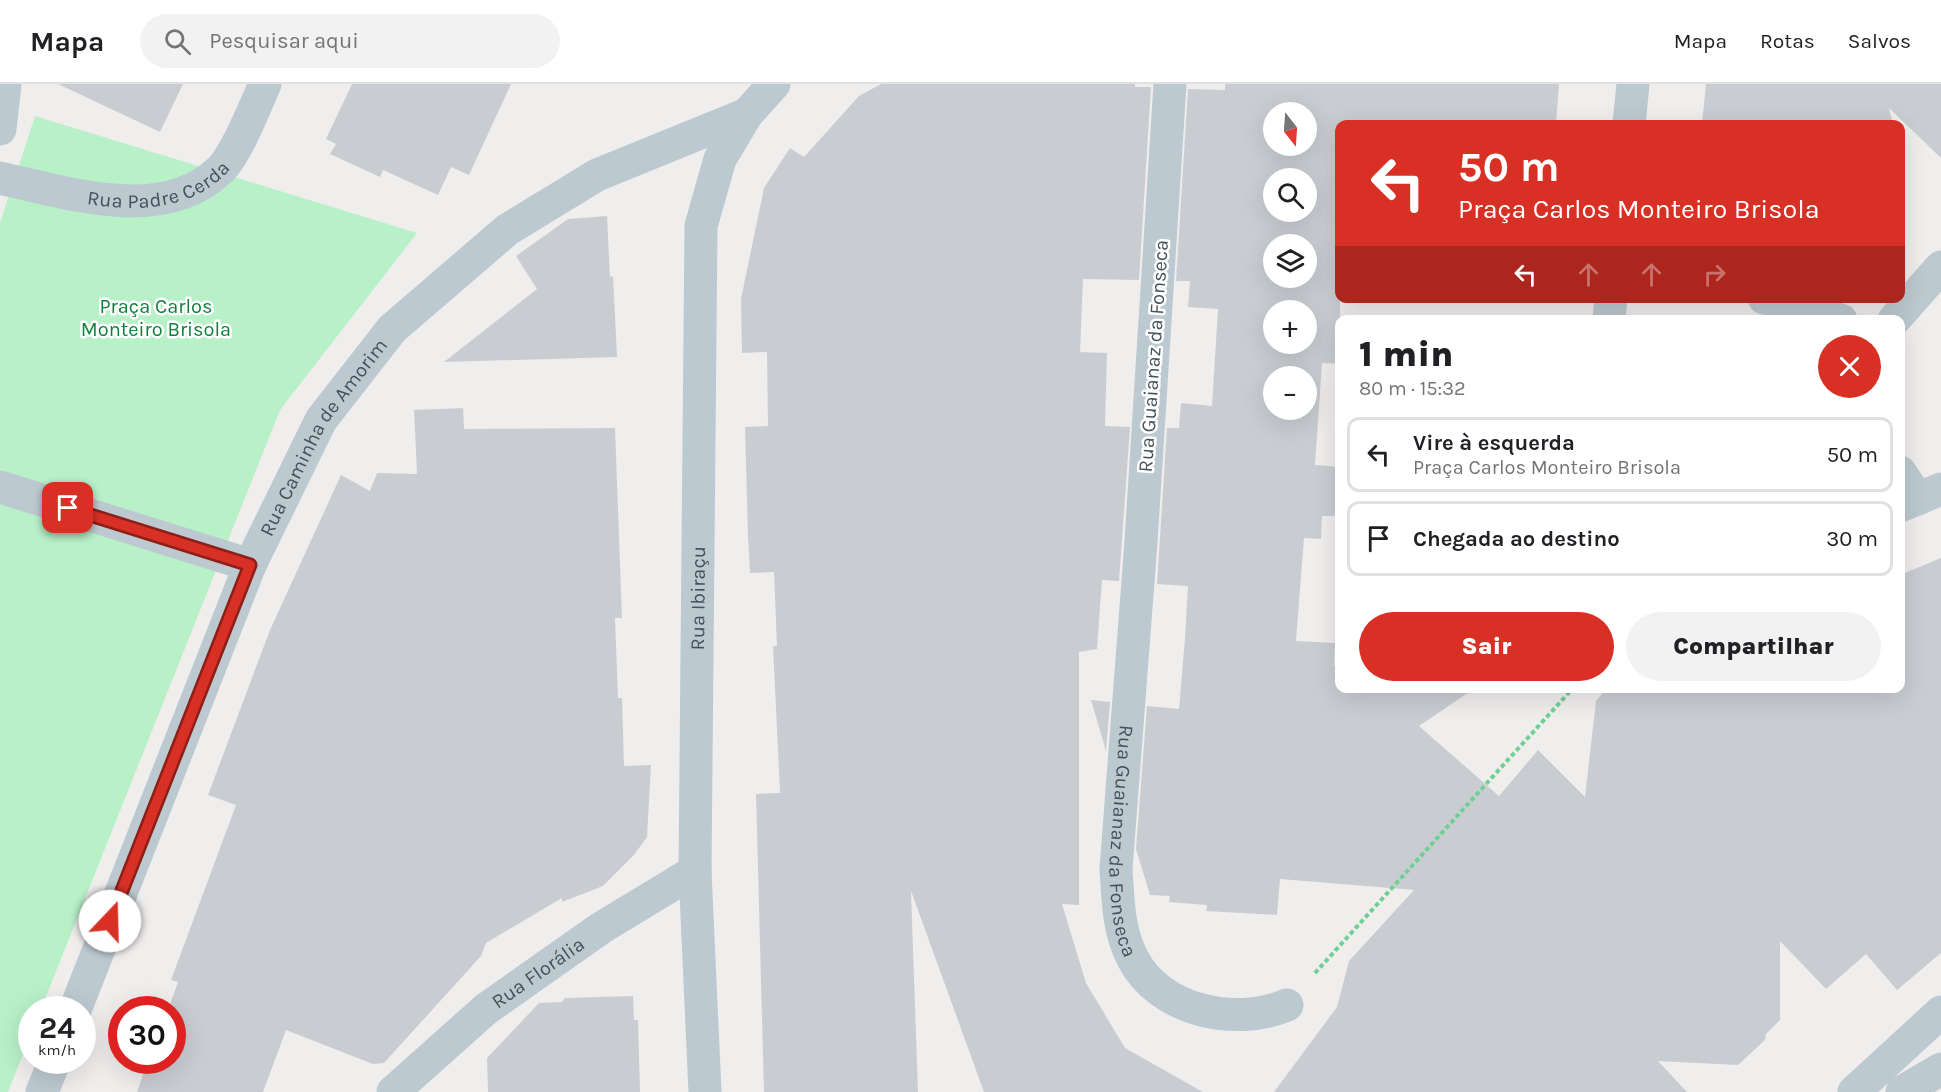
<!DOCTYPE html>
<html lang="pt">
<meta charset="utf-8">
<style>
body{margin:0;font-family:Karla,sans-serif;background:#f2f2f2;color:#202124;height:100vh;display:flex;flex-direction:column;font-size:22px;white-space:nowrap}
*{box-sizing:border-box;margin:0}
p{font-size:20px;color:#757577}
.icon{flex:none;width:33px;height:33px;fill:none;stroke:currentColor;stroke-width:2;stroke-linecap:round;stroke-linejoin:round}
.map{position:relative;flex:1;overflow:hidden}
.sheet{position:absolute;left:1335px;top:231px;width:570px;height:378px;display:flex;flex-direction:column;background:#fff;border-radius:12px;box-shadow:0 6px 24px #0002}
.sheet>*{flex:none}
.banner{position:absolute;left:1335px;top:36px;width:570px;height:183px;border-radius:12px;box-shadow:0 6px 24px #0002;background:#d93025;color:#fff;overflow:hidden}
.needle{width:39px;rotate:163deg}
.controls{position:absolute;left:1263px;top:18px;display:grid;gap:12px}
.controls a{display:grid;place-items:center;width:54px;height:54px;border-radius:50%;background:#fff;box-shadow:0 6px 24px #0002;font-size:30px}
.speed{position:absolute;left:18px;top:912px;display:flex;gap:12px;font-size:30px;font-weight:700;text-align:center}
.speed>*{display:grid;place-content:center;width:78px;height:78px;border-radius:50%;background:#fff;box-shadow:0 6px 24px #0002;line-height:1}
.speed small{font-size:15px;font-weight:400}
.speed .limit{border:9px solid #d22;background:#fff;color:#111}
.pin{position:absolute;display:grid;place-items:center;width:51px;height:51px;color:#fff;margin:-26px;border-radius:12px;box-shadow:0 3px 9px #0006}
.me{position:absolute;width:66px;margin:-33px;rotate:21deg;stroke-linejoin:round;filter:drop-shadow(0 0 4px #0008)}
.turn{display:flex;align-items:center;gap:21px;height:126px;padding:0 24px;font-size:27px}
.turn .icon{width:78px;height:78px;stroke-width:2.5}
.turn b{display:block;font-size:42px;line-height:51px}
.lanes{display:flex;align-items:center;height:57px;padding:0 24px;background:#0003;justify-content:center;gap:30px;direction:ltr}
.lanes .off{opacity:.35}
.round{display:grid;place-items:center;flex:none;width:63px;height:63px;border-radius:32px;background:#f2f2f2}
.headline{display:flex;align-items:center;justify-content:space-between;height:102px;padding:0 24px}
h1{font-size:36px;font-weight:800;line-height:45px}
.button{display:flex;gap:12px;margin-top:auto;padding:12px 24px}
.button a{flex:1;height:69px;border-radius:36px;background:#d93025;color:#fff;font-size:24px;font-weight:800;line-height:69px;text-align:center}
.button a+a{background:#f2f2f2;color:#202124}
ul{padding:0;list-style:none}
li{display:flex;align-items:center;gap:18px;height:75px;margin:0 12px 9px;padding:0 12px;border:3px solid #e0e0e0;border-radius:12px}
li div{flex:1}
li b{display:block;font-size:22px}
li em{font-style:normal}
header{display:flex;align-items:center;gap:36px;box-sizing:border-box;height:84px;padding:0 30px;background:#fff;border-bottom:2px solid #e0e0e0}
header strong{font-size:28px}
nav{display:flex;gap:33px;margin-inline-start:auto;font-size:21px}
.search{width:420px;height:54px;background:#f2f2f2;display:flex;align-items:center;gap:15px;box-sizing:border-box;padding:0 21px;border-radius:33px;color:#757577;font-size:22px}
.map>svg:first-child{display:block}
.green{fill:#b8f0c8}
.building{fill:#c9cdd2;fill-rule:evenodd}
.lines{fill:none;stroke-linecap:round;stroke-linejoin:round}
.path{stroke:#6fd095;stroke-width:4;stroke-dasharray:4.5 3;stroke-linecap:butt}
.minor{stroke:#bcc9d0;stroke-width:33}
.route-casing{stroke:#8d1f18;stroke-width:15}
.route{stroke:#d93025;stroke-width:10}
.labels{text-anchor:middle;stroke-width:5;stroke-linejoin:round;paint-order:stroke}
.street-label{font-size:20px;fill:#44535b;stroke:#fff}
.park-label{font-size:20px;fill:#127f3d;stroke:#fff}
</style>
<header>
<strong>Mapa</strong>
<div class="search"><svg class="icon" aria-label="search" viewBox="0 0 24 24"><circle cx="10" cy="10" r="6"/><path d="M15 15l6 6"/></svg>Pesquisar aqui</div>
<nav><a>Mapa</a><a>Rotas</a><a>Salvos</a></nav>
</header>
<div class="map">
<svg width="1941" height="1008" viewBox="0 0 1941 1008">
<rect width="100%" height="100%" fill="#f0eded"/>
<path class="green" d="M 35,32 L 417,149 L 280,326 L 41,925 L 32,926 L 31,950 L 8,1008 L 0,1008 L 0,139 Z"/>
<path class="building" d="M 58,0 L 183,0 L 160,48 Z
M 352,0 L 511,0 L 469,91 L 451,83 L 438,111 L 383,86 L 380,93 L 330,70 L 336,60 L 326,55 Z
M 881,0 L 1135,0 L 1135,3 L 1151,3 L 1139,196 L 1083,195 L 1080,268 L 1107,269 L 1105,342 L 1130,343 L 1119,497 L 1102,496 L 1097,565 L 1079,568 L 1079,821 L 1062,820 L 1086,899 L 1125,964 L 1203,1008 L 984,1008 L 911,807 L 918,1008 L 764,1008 L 756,710 L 780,709 L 773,562 L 777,562 L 774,488 L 750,489 L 748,452 L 745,343 L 768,342 L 767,268 L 742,269 L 741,215 L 764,104 L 790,64 L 804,73 L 859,12 Z
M 1225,0 L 1559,0 L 1556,40 L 1340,40 L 1340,280 L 1322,279 L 1315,381 L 1340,383 L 1340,432 L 1322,432 L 1321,455 L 1304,454 L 1296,557 L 1335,559 L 1334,582 L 1340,582 L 1340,604 L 1475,604 L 1419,642 L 1499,712 L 1538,666 L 1585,713 L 1596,617 L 1607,604 L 1900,604 L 1900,491 L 1941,474 L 1941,869 L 1897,906 L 1866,870 L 1826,905 L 1780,857 L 1780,936 L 1766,950 L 1765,956 L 1738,981 L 1658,977 L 1687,1008 L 1274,1008 L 1337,923 L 1349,877 L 1414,806 L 1280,795 L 1277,831 L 1206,827 L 1207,821 L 1169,818 L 1170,812 L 1150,811 L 1136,765 L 1147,622 L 1179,625 L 1185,554 L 1188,502 L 1157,500 L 1167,344 L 1179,344 L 1181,319 L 1212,322 L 1218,225 L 1188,223 L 1190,197 L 1176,197 L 1188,5 L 1225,6 ZM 1274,28 L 1306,28 L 1306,62 L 1274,62 ZM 1274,94 L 1306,94 L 1306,128 L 1274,128 ZM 1274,160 L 1306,160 L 1306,194 L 1274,194 ZM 1274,226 L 1306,226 L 1306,260 L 1274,260 ZM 1274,292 L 1306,292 L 1306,326 L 1274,326 Z
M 1706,0 L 1941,0 L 1941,74 L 1889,24 L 1893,40 L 1702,40 Z
M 607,132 L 610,193 L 613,192 L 617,273 L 444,278 L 537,205 L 516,172 L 568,135 Z
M 463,324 L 464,345 L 615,344 L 622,534 L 615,534 L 618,614 L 622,614 L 624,682 L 651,681 L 647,753 L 634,771 L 603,802 L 562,818 L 562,814 L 486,859 L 481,872 L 384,979 L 373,980 L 286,946 L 263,1008 L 137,1008 L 148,976 L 172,976 L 172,926 L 168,926 L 178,898 L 171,896 L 236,721 L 208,711 L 270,546 L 341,391 L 370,407 L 377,389 L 417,390 L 414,326 Z
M 1091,616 L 1110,618 L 1106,667 Z
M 633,912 L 634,936 L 638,936 L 640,1008 L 488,1008 L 487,974 L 539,919 L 562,918 L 565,914 Z"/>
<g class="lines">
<path class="path" d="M 1315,889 L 1573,604"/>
<g class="minor">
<path id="s1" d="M 1170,0 L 1141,458 L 1116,785 C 1118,815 1118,847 1133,875 C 1160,927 1235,943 1287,921"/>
<path d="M 1629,40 L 1633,0"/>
<path d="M 0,45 L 5,0"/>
<path id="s2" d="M 0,94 C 68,109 163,141 220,86 C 237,70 255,22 265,0"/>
<path d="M 1764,214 L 1841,236"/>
<path d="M 1609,236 L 1611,214"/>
<path d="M 1894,236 L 1941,183"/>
<path d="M 1900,388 L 1918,415"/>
<path d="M 0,403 L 250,481"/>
<path d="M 1900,422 L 1941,405"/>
<path id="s3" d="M 75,926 L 250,481 L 321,336 L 392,245 L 507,146 L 597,91 L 747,30 L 774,0"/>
<path d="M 42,1008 L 55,976"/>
<path id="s4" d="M 393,1008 L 486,925 L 601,844 L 695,787"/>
<path id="s5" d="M 705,1008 L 695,787 L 701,142 L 720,75 L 747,30"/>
<path d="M 1854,1008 L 1941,928"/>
<path d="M 1902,1008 L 1941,985"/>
</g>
</g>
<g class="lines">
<g class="route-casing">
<path id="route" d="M 68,424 L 250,481 L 110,837"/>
</g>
<use href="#route" class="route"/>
</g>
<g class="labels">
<g class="street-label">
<text dy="7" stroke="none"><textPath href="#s2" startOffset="164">Rua Padre Cerda</textPath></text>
<text transform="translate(1153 272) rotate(-86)" y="7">Rua Guaianaz da Fonseca</text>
<text dy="7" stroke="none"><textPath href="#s3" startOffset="626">Rua Caminha de Amorim</textPath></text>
<text dy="7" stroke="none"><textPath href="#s5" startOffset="494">Rua Ibiraçu</textPath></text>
<text dy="7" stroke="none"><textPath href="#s1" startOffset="759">Rua Guaianaz da Fonseca</textPath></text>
<text dy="7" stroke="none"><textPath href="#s4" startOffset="188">Rua Florália</textPath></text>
</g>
<g class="park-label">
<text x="156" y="229">Praça Carlos<tspan x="156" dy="23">Monteiro Brisola</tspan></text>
</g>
</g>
</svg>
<div class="controls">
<a><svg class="needle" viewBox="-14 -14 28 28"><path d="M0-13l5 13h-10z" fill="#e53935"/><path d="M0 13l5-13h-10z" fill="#757577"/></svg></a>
<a><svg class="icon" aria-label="search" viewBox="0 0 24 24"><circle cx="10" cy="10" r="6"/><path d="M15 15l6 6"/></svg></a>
<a><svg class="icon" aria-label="layers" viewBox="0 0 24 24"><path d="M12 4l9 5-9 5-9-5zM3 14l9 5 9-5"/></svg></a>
<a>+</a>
<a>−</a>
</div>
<div class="speed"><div>24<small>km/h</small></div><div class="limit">30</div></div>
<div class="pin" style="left:68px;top:424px;background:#d93025"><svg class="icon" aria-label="arrive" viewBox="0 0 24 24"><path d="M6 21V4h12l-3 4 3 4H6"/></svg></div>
<svg class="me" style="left:110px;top:837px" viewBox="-20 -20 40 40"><circle r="19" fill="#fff"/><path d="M0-13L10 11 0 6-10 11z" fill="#d93025"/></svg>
<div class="banner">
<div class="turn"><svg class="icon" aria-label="left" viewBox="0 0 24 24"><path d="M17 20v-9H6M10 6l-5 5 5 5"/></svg><div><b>50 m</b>Praça Carlos Monteiro Brisola</div></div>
<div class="lanes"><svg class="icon" aria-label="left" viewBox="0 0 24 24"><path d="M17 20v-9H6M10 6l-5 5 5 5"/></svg><svg class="icon off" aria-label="ahead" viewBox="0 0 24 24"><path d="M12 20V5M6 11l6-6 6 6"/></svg><svg class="icon off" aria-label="ahead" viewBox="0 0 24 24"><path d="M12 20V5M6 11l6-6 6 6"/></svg><svg class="icon off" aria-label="right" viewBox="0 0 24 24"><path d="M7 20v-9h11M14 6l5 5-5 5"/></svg></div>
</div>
<section class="sheet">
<div class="headline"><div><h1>1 min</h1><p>80 m · 15:32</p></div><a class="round" style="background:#d93025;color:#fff"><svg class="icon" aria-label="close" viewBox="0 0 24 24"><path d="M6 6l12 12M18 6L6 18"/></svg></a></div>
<ul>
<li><svg class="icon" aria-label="left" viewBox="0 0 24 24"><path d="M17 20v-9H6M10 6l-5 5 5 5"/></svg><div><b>Vire à esquerda</b><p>Praça Carlos Monteiro Brisola</p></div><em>50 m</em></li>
<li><svg class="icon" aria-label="arrive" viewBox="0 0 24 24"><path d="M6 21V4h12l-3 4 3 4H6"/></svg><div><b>Chegada ao destino</b></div><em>30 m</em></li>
</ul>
<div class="button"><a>Sair</a><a>Compartilhar</a></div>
</section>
</div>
